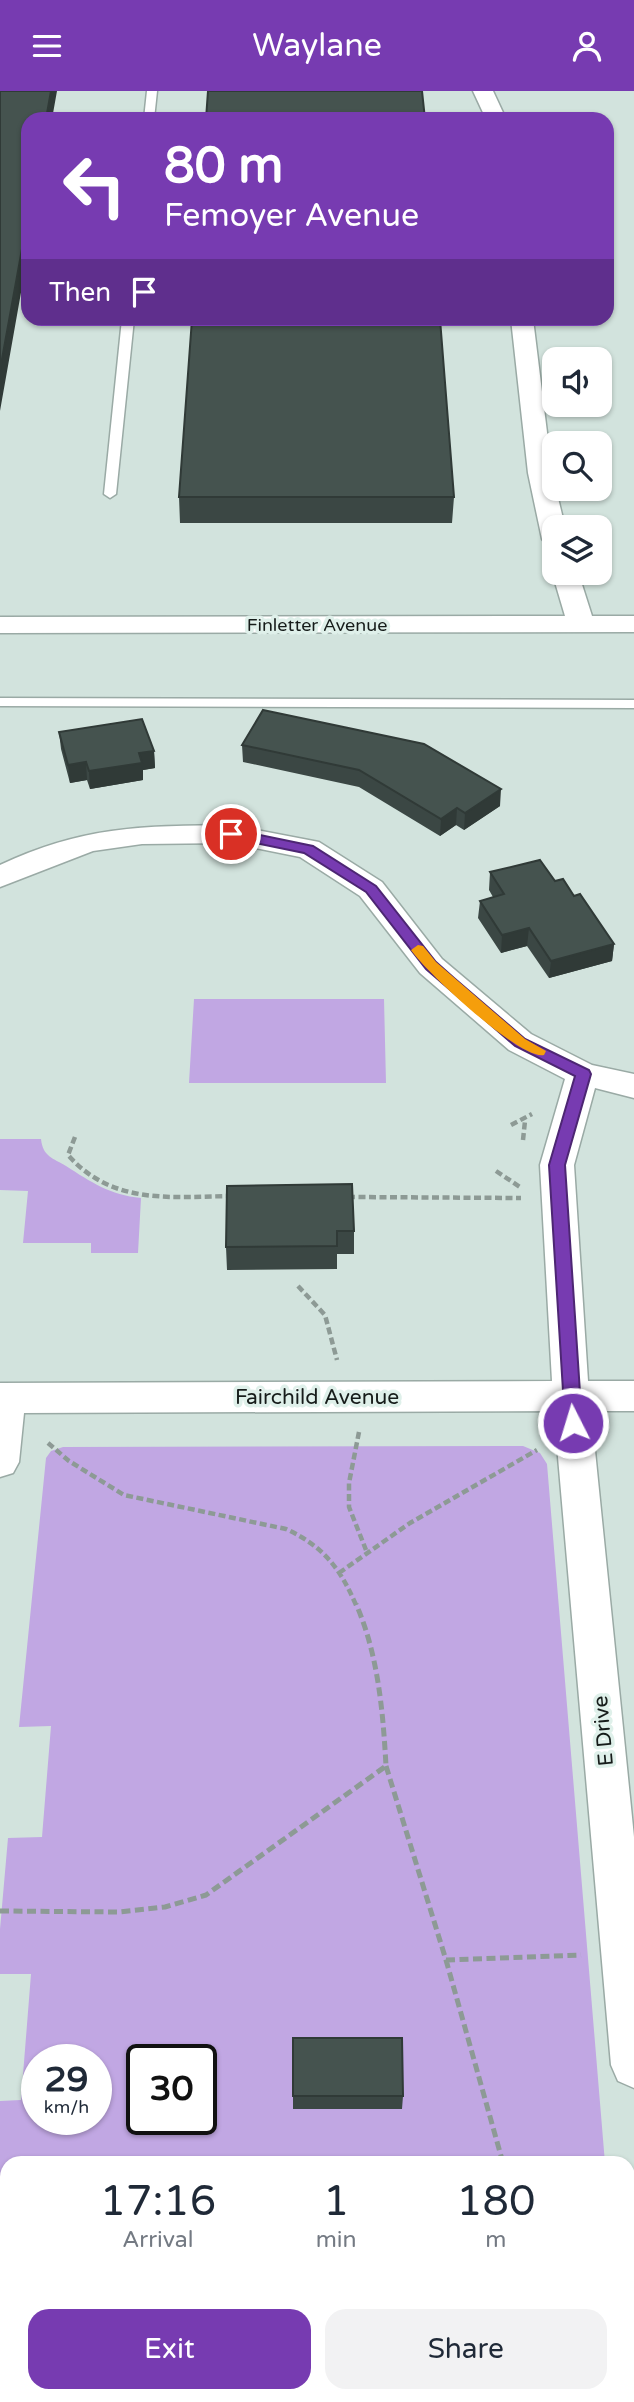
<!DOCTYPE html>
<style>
body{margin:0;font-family:"Varela Round",sans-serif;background:#f2f2f3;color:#1f2937;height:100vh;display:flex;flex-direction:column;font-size:26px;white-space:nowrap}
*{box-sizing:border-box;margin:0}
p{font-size:23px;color:#747a83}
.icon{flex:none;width:38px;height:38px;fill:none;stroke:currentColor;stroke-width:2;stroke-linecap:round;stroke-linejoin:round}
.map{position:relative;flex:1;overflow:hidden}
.details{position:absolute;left:0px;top:2065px;width:635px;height:247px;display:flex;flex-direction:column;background:#fff;border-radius:21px 21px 0 0;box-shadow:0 2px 5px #0004}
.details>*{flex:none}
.guide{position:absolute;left:21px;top:21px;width:593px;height:214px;border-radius:21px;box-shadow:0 2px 5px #0004;background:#773bb1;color:#fff;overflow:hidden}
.buttons{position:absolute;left:542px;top:256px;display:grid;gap:14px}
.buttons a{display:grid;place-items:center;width:70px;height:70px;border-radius:14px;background:#fff;box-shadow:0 2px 5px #0004;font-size:35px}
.speed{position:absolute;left:21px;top:1953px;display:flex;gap:14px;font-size:35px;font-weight:700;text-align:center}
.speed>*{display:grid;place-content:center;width:91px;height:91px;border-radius:50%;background:#fff;box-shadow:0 2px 5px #0004;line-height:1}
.speed small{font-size:18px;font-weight:400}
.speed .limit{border:4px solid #111;border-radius:10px;background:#fff;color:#111}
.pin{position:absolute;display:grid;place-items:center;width:60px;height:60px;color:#fff;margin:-30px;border:4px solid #fff;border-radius:50%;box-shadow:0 2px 7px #0007}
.me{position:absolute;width:77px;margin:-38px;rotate:355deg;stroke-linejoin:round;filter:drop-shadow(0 0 5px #0008)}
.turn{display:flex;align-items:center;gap:24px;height:147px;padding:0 28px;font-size:32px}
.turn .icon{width:91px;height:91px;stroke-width:2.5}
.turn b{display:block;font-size:49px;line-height:60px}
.then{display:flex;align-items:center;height:66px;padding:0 28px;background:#0003;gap:14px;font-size:26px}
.eta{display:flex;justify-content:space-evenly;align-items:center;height:119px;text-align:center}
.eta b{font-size:42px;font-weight:600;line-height:49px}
.button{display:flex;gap:14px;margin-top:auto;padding:14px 28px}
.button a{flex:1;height:80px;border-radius:21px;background:#773bb1;color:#fff;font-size:28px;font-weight:600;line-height:80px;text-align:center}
.button a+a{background:#f2f2f3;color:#1f2937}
header{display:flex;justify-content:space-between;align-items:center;height:91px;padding:0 28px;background:#773bb1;color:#fff;font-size:32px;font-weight:600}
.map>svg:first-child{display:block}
.green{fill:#c1a7e3;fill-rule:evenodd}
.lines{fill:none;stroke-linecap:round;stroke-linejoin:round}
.lane-casing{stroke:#9aaaa5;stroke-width:3}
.street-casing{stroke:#9aaaa5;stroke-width:3}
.path-far1{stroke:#8d9a95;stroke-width:4.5;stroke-dasharray:7 3.5;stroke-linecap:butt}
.path{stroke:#8d9a95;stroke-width:5;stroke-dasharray:9 4.5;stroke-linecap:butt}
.lane{fill:#fff;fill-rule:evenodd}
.street{fill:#fff;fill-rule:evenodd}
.wall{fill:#3b4744}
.shaded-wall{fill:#303a37}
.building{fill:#45534f;stroke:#303a37;stroke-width:2}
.route{fill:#773bb1;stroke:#4d2673;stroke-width:2}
.slow{fill:#f59e0b}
.labels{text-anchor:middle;stroke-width:7;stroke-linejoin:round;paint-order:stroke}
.far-street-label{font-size:18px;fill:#161c1a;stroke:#dff0ea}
.street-label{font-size:21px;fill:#161c1a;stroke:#dff0ea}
</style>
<header><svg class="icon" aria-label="menu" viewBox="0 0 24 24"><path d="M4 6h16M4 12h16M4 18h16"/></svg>Waylane<svg class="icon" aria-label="person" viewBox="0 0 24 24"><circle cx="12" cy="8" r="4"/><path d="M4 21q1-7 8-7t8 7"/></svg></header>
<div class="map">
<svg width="634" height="2311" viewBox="0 0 634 2311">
<rect width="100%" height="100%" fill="#d2e3dd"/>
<path class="green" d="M 194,908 L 384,908 L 386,992 L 189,992 Z
M 0,1048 L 41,1048 C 43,1066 53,1067 66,1075 C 91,1091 110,1104 141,1107 L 138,1162 L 91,1162 L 91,1152 L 23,1152 L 28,1100 L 0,1099 Z
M 523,1355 L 540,1362 L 547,1373 L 605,2072 L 7,2072 L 7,2305 L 624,2305 L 625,2311 L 0,2311 L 0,2010 L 21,2009 L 31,1883 L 0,1883 L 0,1838 L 8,1747 L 42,1746 L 51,1635 L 19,1636 L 46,1367 L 51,1360 L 63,1356 ZM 37,1969 L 96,1969 L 96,2028 L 37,2028 ZM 142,1969 L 201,1969 L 201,2028 L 142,2028 Z"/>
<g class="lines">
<g class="lane-casing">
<path id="lane" d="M 147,0 L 157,0 L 154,28 L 144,28 Z
M 122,228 L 134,228 L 116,403 L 110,407 L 104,403 Z
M 0,607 L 634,609 L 634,617 L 0,615 Z"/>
</g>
<g class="street-casing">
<path id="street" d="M 473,0 L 493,0 L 506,28 L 486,28 Z
M 511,228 L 533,228 L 552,382 L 565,436 L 555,436 L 555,456 L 546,453 L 542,448 L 528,382 Z
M 555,477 L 555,481 L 578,481 L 592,525 L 634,525 L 634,541 L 0,542 L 0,526 L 565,525 L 552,481 Z
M 231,734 L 319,751 L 382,791 L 442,868 L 531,943 L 592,974 L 634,983 L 634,1007 L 595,997 L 574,1074 L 588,1290 L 634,1290 L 634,1320 L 591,1320 L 634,1746 L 634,1997 L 618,1990 L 611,1974 L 554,1320 L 24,1322 L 19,1371 L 13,1382 L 0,1386 L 0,1292 L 552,1290 L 540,1074 L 565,988 L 509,959 L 420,882 L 360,805 L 300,766 L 231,752 L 142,753 L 93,760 L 0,796 L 0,774 C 82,735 143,735 231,734 Z"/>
</g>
<path class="path-far1" d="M 511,1034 L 532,1023
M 75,1046 L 68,1064 C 112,1114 170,1106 231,1105
M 523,1049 L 525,1030
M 496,1080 L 520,1096
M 348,1106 L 521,1107
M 298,1195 L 325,1224 L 337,1269
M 359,1341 L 349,1392 L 349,1416 L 366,1459
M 48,1352 L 69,1370 L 124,1404 L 286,1438 C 323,1455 340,1477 356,1514
M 339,1482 L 410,1432 L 537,1359"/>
<path class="path" d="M 386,1675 L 446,1869 L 503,2072
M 0,1820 L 119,1821 L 165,1816 L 206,1804 L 386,1675 C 383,1620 378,1563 356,1513
M 446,1869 L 581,1864
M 554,2305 L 557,2311
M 413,2311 L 421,2305"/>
<use href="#lane" class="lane"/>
<use href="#street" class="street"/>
</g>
<path class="wall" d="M 179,406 L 454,406 L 452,432 L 180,432 Z
M 263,619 L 500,715 L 464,739 L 456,734 L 440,745 L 359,696 L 243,671 L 242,654 Z
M 59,641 L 154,660 L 155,677 L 143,679 L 143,689 L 90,698 L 87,689 L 70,692 L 61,658 Z
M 490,781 L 555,790 L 574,805 L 614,853 L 612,870 L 549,887 L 527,855 L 501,862 L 478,827 L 480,810 L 493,806 L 489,799 Z
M 352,1093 L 354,1140 L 354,1163 L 337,1163 L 337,1178 L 227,1179 L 226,1156 Z
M 293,1947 L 403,2005 L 402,2018 L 293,2018 Z"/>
<path class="shaded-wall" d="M 51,0 L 57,0 L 52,28 L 46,28 Z
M 28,125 L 28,162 L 0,320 L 0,279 Z
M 154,660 L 155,677 L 143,679 L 143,689 L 90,698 L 89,680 L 139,662 Z
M 86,671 L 87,689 L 70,692 L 68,674 Z
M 501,698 L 500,715 L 464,739 L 465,722 Z
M 457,717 L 456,734 L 440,745 L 441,728 Z
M 529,837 L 527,855 L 501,862 L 502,844 Z
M 614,853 L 612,870 L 549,887 L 551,870 Z"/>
<path class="building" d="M 0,0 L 51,0 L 46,28 L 28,28 L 28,125 L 0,279 Z
M 208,0 L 422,0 L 425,28 L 206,28 Z
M 192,228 L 440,228 L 454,406 L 179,406 Z
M 263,619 L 424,653 L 501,698 L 465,722 L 457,717 L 441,728 L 359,679 L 242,654 Z
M 142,628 L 154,660 L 139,662 L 142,672 L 89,680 L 86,671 L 68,674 L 59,641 Z
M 540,769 L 555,790 L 563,788 L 574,805 L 580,803 L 614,853 L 551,870 L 529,837 L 502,844 L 480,810 L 504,803 L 490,781 Z
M 352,1093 L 354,1140 L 337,1140 L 337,1155 L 226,1156 L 227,1095 Z
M 293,1947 L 402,1947 L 403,2005 L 293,2005 Z"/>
<path class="route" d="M 231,738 L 313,755 L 376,795 L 436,871 L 454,887 L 525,948 L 589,979 L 591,983 L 565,1074 L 582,1332 L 579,1337 L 567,1337 L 565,1332 L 549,1074 L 575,985 L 515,955 L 426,878 L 366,801 L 304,762 L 226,746 L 226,740 Z"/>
<path class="slow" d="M 418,854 L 423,855 L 436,871 L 525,948 L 546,960 L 544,964 C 521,970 425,880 411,859 Z"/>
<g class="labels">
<g class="far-street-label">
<text x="317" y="540">Finletter Avenue</text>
</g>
<g class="street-label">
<text x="317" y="1313">Fairchild Avenue</text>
<text transform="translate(603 1640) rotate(-95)" y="7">E Drive</text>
</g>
</g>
</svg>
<div class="buttons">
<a><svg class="icon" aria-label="sound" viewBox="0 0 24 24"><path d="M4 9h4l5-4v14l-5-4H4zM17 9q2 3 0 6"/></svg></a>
<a><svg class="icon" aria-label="search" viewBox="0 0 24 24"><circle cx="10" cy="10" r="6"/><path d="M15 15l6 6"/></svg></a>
<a><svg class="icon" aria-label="layers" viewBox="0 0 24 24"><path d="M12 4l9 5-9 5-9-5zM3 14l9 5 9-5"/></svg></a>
</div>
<div class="speed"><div>29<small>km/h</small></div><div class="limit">30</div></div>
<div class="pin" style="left:231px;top:743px;background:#d93025"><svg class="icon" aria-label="arrive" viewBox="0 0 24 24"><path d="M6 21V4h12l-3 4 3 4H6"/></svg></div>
<svg class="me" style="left:573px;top:1332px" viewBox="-20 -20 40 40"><circle r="17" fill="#773bb1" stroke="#fff" stroke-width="3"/><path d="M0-11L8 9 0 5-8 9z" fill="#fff"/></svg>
<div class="guide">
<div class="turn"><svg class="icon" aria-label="left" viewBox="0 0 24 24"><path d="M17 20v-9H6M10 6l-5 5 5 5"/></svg><div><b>80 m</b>Femoyer Avenue</div></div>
<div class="then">Then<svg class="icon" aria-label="arrive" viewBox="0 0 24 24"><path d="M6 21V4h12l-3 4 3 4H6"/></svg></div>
</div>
<section class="details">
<div class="eta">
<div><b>17:16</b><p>Arrival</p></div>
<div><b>1</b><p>min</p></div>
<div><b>180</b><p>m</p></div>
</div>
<div class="button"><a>Exit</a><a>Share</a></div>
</section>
</div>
